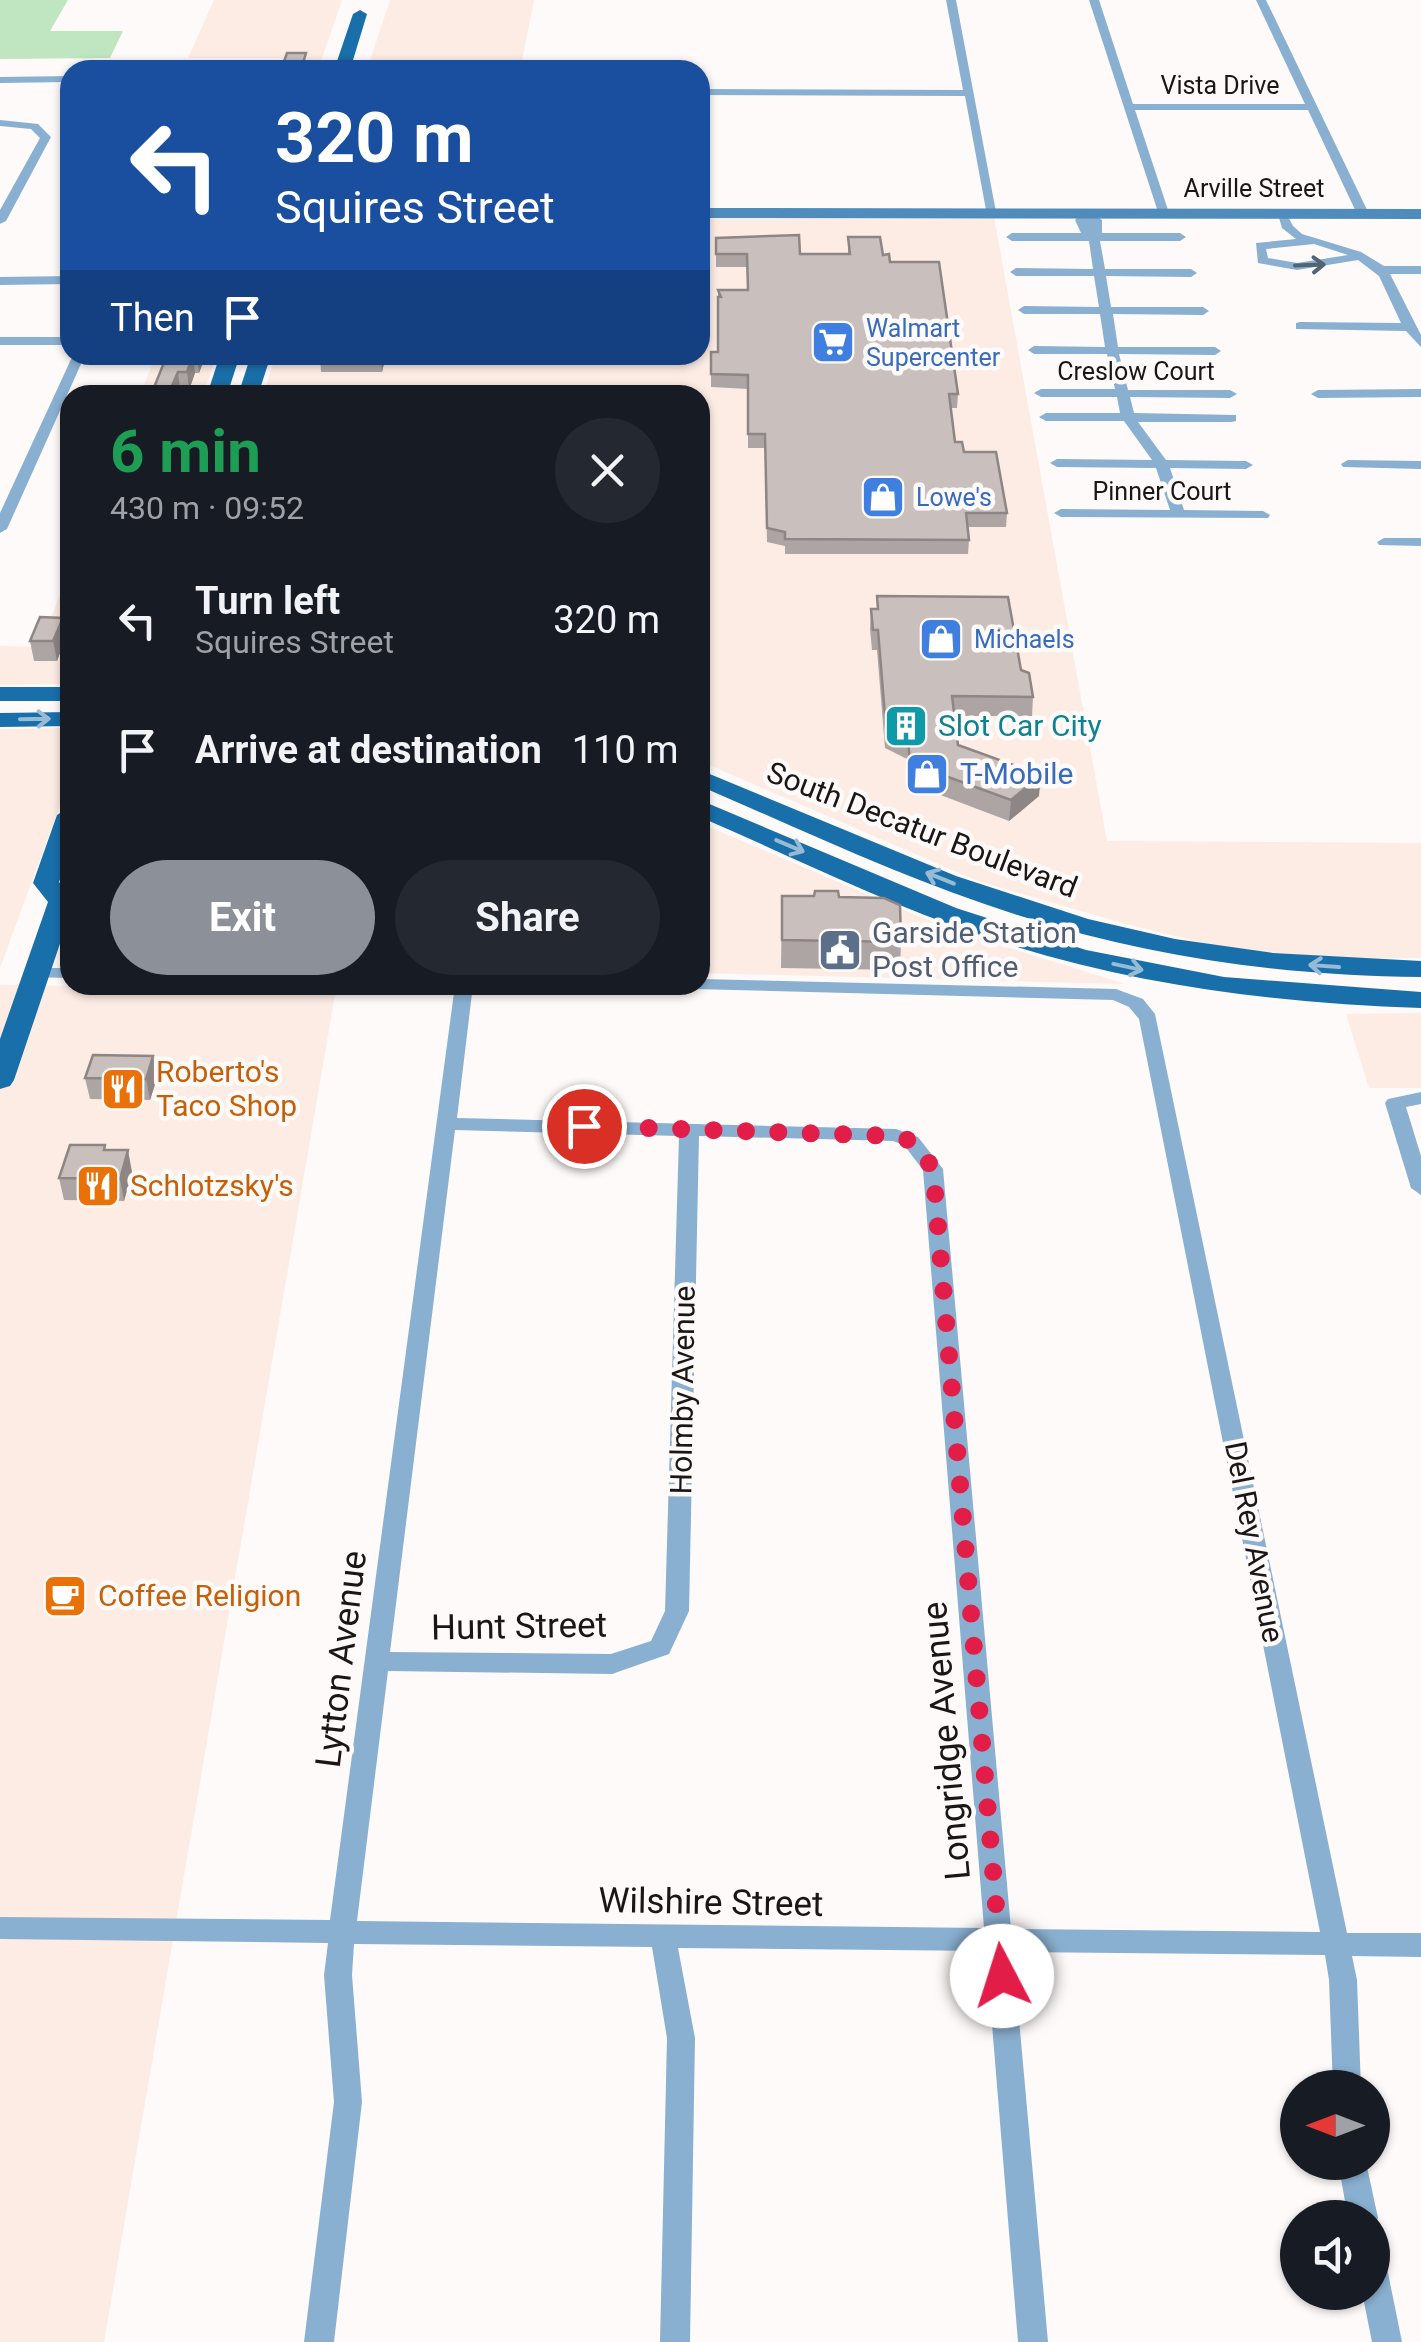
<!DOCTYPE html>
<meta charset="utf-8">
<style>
body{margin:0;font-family:Roboto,sans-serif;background:#242831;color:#f1f3f6;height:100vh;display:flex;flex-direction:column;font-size:38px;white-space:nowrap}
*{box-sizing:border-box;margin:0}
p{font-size:32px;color:#9ea1a6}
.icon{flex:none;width:55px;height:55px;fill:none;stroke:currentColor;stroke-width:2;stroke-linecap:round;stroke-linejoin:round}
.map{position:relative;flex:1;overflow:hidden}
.drawer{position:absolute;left:60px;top:385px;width:650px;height:610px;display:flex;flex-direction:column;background:#171b24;border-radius:30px;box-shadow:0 2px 8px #0004}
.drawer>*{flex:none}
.hud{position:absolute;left:60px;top:60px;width:650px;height:305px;border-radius:30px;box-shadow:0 2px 8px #0004;background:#1a4fa0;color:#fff;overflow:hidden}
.needle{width:65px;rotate:270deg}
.tools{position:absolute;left:1280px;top:2070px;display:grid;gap:20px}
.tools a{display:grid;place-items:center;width:110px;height:110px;border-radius:50%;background:#171b24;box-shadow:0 2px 8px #0004;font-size:50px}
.pin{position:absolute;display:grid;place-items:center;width:85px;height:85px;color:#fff;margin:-42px;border:5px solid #fff;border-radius:50%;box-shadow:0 2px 10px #0007}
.me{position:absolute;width:110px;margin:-55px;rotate:355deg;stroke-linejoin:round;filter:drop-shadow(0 0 8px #0008)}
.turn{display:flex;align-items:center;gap:35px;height:210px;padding:0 50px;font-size:45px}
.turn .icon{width:130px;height:130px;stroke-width:2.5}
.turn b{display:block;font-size:70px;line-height:85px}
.then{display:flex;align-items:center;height:95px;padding:0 50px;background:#0003;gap:20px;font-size:38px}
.round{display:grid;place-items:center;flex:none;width:105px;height:105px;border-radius:52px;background:#242831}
.head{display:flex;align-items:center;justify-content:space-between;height:170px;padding:0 50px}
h1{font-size:60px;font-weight:700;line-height:75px;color:#1e9e55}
.action{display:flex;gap:20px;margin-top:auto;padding:20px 50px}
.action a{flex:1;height:115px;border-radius:60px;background:#8c9099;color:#fff;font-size:40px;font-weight:700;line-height:115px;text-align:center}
.action a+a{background:#242831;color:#f1f3f6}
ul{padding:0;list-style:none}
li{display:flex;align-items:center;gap:30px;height:130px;padding:0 50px}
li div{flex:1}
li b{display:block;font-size:38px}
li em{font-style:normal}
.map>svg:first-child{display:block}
.built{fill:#fcece4}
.green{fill:#c0e5c1}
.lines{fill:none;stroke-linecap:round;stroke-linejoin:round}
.street{fill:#8ab0d1;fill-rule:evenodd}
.secondary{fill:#4f8bbb;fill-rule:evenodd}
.primary{fill:#196fa9;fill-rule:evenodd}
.wall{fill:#ada5a3}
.shaded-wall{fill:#8d8684}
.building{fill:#c9c0bd;stroke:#8d8684;stroke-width:2.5}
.oneway{stroke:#526373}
.oneway2{stroke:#97bbd5}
.route{stroke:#e11d48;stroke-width:18;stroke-dasharray:0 32.4}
.labels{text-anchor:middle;stroke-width:9;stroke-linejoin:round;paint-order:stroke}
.far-street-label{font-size:25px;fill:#191615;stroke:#fefaf9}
.far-shop-label{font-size:25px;fill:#366cbe;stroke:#fefaf9;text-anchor:start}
.culture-label{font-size:30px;fill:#0d838f;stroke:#fefaf9;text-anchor:start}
.shop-label{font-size:30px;fill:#366cbe;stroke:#fefaf9;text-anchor:start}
.street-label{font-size:30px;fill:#191615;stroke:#fefaf9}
.service-label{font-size:30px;fill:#4e5e75;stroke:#fefaf9;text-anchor:start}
.food-label{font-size:30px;fill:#c56008;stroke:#fefaf9;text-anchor:start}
.near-street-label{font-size:35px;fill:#191615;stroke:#fefaf9}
</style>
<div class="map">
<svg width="1421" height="2342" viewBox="0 0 1421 2342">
<rect width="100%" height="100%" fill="#fefaf9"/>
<path class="built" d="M 214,0 L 342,0 L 318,70 L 280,70 L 284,58 L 188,58 Z
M 390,0 L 534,0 L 520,70 L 367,70 Z
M 700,217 L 994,217 L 1107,841 L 1421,843 L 1421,958 L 1352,959 L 1229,949 L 1122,923 L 978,881 L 700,761 L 700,395 L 263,395 L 276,355 L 700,355 Z
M 156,355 L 217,355 L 203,395 L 140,395 Z
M 70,571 L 70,684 L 0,685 L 0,646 L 39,647 Z
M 70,728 L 70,778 L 0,968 L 0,729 Z
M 700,823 L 949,929 L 1125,984 L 700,973 Z
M 0,985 L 336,989 L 104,2342 L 0,2342 Z
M 1421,1013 L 1421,1088 L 1369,1088 L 1346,1014 Z"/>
<path class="green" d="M 0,0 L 68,0 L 50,31 L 123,31 L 110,58 L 0,59 Z"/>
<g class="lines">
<path class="street" d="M 946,0 L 956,0 L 996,212 L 986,210 L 965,96 L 700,95 L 700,89 L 963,90 Z
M 1089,0 L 1099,0 L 1133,104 L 1305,104 L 1256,0 L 1266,0 L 1369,214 L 1367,216 L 1357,214 L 1308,110 L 1135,110 L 1169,213 L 1159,215 Z
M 70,76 L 70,82 L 0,83 L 0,77 Z
M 0,120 L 38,124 L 51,137 L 6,221 L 0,224 L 0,210 L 40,138 L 31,129 L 0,126 Z
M 1087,210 L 1102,220 L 1102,233 L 1180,233 L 1186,237 L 1180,241 L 1100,241 L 1105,269 L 1191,269 L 1197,273 L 1191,277 L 1106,276 L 1111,307 L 1203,307 L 1209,311 L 1203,315 L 1113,314 L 1118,347 L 1215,347 L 1221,351 L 1215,355 L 1119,354 L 1128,390 L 1230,390 L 1237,394 L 1230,398 L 1130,397 L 1134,413 L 1236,415 L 1236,421 L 1231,422 L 1138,422 L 1166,460 L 1246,461 L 1253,465 L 1246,469 L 1170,468 L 1184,510 L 1263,511 L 1270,515 L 1268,518 L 1061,517 L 1054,513 L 1061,509 L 1170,510 L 1156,468 L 1057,467 L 1050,463 L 1057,459 L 1152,460 L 1124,421 L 1046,421 L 1039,417 L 1046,413 L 1120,413 L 1117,397 L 1041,397 L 1034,393 L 1041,389 L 1115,389 L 1107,354 L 1034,354 L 1028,350 L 1034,346 L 1105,347 L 1100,314 L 1024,314 L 1018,310 L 1024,306 L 1099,307 L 1094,276 L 1016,276 L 1010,272 L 1016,268 L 1093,269 L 1089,241 L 1012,241 L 1006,237 L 1012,233 L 1081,233 L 1075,220 Z
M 1277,211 L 1285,211 L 1293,226 L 1302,234 L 1361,252 L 1384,266 L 1421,266 L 1421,274 L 1390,274 L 1421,335 L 1421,347 L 1406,331 L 1296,329 L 1296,323 L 1300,322 L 1401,323 L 1379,276 L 1358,260 L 1297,270 L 1258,263 L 1256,243 L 1296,239 L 1282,228 ZM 1314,244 L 1348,255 L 1297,263 L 1268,258 L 1266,249 Z
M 70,276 L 70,284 L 0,285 L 0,277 Z
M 0,337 L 70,337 L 70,345 L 0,345 Z
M 73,355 L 85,355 L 7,529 L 0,533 L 0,513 Z
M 1421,389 L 1421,397 L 1318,398 L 1311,394 L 1318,390 Z
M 1348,460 L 1421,461 L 1421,469 L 1343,467 L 1341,464 Z
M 1384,538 L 1421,538 L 1421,546 L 1379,545 L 1377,542 Z
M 36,968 L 70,968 L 70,978 L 30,977 L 27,973 L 30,969 Z
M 700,979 L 1116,989 L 1143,999 L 1155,1014 L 1347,1933 L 1421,1933 L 1421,1957 L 1352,1956 L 1357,1980 L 1361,2088 L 1333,2088 L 1329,1980 L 1325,1955 L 1013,1952 L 1048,2342 L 1018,2342 L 986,1951 L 678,1948 L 695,2038 L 690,2342 L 660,2342 L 667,2038 L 652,1947 L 354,1944 L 352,1975 L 362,2102 L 334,2342 L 304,2342 L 334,2102 L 324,1975 L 328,1943 L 0,1939 L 0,1917 L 330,1920 L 455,985 L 473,985 L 457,1118 L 896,1129 L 918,1137 L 943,1169 L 1011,1929 L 1320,1932 L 1139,1019 L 1129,1007 L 1113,1000 L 694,989 L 691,985 L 700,985 ZM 455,1130 L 679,1136 L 665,1611 L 651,1641 L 611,1654 L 390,1652 ZM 699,1136 L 893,1141 L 904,1145 L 923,1170 L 984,1928 L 357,1921 L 388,1671 L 612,1674 L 669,1654 L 689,1611 Z
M 1421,1092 L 1421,1104 L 1406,1107 L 1421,1156 L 1421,1195 L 1411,1188 L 1385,1103 L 1388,1099 Z
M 1338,2162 L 1366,2162 L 1378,2218 L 1373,2228 L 1372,2218 L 1348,2218 Z
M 1372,2254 L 1382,2258 L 1387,2268 L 1402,2342 L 1372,2342 L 1362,2292 L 1372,2292 Z"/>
<path class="secondary" d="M 700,208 L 1421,209 L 1421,219 L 700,218 Z"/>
<path class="primary" d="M 360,10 L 367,14 L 350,70 L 334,70 L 353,14 Z
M 220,355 L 240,355 L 227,395 L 207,395 Z
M 251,355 L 271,355 L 258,395 L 238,395 Z
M 0,687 L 70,687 L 70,701 L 0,701 Z
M 70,712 L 70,726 L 0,727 L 0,713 Z
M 700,770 L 956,876 L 1088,919 L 1175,939 L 1273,953 L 1421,961 L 1421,977 C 1286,976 1154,958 1024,917 C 913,883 807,832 700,786 Z
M 700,800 L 956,908 L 1086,950 L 1224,977 L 1421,992 L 1421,1008 C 1271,1003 1123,984 980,935 C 884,903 793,857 700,817 Z
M 70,807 L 70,852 L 59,882 L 65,888 L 70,887 L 70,914 L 14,1080 L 10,1086 L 0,1089 L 0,1039 L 48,902 L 33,883 L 57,815 Z"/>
</g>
<path class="wall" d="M 848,237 L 883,255 L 890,262 L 958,394 L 957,408 L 950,408 L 955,442 L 1007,513 L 1006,527 L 968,527 L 969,540 L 968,554 L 785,554 L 785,546 L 767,542 L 765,448 L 748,448 L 748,389 L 711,387 L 711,352 L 718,352 L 718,290 L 748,290 L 747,267 L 716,267 L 716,238 L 800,254 L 848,254 Z
M 167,355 L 206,355 L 199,373 L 195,373 L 189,390 L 180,390 L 178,395 L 151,395 Z
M 320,355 L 386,355 L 382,372 L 321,372 Z
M 877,596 L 1021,670 L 1033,697 L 1032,716 L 955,716 L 958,745 L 1039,796 L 1009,821 L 909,783 L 907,759 L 885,748 L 877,650 L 872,650 L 870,629 L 871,609 L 877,609 Z
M 63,618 L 66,637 L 57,661 L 34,661 L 30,641 Z
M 782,896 L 839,897 L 901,942 L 900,970 L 781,968 Z
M 153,1056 L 157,1078 L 150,1100 L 90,1099 L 85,1078 Z
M 105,1150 L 132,1172 L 124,1201 L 64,1200 L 59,1178 Z"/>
<path class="shaded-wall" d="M 193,355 L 195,373 L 189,390 L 187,372 Z
M 197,355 L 206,355 L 199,373 Z
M 380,355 L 386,355 L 382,372 Z
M 178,372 L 180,390 L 178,395 L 168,395 Z
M 63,618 L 66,637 L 57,661 L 53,641 Z
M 1041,775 L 1039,796 L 1009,821 L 1011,800 Z
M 153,1056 L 157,1078 L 150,1100 L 146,1079 Z
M 128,1150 L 132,1172 L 124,1201 L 120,1179 Z"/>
<path class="building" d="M 287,53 L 306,53 L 301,70 L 281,70 Z
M 799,235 L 800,254 L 850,254 L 848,237 L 880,237 L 883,255 L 889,254 L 890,262 L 939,262 L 958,394 L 949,394 L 955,442 L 962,442 L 964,452 L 996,452 L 1007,513 L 966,513 L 969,540 L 785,539 L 785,532 L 767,528 L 765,434 L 748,434 L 748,375 L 711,374 L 711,352 L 718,352 L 718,297 L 721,297 L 718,290 L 748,290 L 747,254 L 716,254 L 716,238 Z
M 167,355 L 197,355 L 193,355 L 187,372 L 178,372 L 168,395 L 151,395 Z
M 877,596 L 1008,597 L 1021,670 L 1029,673 L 1033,697 L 952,696 L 958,745 L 1041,775 L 1011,800 L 910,763 L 908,739 L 886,728 L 878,630 L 873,630 L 871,609 L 878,609 Z
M 40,617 L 63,618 L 53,641 L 30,641 Z
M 815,891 L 838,891 L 839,897 L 884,898 L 900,905 L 901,942 L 782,940 L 782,896 L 814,896 Z
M 93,1055 L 153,1056 L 146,1079 L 85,1078 Z
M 70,1145 L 105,1145 L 104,1150 L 128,1150 L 120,1179 L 59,1178 Z"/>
<defs><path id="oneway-shaft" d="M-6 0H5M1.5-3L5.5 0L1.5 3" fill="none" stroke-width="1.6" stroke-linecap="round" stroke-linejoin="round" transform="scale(2.5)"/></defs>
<use class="oneway" href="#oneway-shaft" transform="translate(1310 265) rotate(-2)"/>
<g class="oneway2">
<use href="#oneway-shaft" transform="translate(35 719) rotate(-1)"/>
<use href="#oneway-shaft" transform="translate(790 846) rotate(23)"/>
<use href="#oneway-shaft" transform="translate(940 878) rotate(-158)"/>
<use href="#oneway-shaft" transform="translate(1324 966) rotate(-176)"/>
<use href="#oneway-shaft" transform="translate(1128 967) rotate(12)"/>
</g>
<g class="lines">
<path class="route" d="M 584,1126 L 896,1136 L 911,1141 L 933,1168 L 1002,1976"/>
</g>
<defs>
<g id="supermarket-square" transform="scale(2.25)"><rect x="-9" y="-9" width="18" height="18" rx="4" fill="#3f7fe0" stroke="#fefaf9"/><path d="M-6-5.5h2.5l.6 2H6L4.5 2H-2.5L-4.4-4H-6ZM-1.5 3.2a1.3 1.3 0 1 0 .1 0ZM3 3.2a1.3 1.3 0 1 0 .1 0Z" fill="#fff"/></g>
<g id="shop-square" transform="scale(2.25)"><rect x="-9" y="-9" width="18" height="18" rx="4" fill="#3f7fe0" stroke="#fefaf9"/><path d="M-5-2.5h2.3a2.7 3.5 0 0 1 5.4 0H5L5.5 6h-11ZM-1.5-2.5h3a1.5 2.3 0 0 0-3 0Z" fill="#fff"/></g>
<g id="building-square" transform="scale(2.25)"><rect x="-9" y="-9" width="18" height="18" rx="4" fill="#0f9aa8" stroke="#fefaf9"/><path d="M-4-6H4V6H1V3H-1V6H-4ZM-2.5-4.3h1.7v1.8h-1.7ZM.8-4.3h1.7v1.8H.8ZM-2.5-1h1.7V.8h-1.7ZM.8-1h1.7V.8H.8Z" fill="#fff"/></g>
<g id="civic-square" transform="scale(2.25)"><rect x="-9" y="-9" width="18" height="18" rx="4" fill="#5c6f8a" stroke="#fefaf9"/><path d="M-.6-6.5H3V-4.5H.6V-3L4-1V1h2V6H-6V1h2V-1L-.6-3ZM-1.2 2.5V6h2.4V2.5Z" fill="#fff"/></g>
<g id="restaurant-square" transform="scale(2.25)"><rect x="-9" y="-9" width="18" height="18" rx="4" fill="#e8710a" stroke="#fefaf9"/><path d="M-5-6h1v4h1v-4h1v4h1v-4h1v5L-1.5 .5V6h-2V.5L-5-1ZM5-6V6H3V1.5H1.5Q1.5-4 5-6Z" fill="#fff"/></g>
<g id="cafe-square" transform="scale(2.25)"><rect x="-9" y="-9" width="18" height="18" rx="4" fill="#e8710a" stroke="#fefaf9"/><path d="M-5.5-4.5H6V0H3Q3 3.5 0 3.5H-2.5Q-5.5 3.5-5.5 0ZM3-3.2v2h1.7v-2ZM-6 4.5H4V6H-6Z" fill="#fff"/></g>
</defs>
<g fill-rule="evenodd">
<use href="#supermarket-square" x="833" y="342"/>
<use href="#shop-square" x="883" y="497"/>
<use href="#shop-square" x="941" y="639"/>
<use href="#building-square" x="906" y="726"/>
<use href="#shop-square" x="927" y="774"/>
<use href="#civic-square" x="840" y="950"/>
<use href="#restaurant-square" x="123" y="1089"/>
<use href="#restaurant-square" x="98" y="1186"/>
<use href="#cafe-square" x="65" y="1596"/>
</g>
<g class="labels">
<g class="far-street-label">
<text x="1220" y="94">Vista Drive</text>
<text x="1254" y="197">Arville Street</text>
<text x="1136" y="380">Creslow Court</text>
<text x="1162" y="500">Pinner Court</text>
</g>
<g class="far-shop-label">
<text x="866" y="337">Walmart<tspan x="866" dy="29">Supercenter</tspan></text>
<text x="916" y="506">Lowe's</text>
<text x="974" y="648">Michaels</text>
</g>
<g class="culture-label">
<text x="938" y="736">Slot Car City</text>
</g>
<g class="shop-label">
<text x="960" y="784">T-Mobile</text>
</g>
<g class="street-label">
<text transform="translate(922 830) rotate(21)" y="10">South Decatur Boulevard</text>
<text transform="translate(683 1390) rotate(-89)" y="10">Holmby Avenue</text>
<text transform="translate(1254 1542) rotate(79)" y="10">Del Rey Avenue</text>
</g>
<g class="service-label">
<text x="872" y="943">Garside Station<tspan x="872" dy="34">Post Office</tspan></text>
</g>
<g class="food-label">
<text x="156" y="1082">Roberto's<tspan x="156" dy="34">Taco Shop</tspan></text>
<text x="130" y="1196">Schlotzsky's</text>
<text x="98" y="1606">Coffee Religion</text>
</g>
<g class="near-street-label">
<text transform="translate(519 1626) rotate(-1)" y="12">Hunt Street</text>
<text transform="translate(341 1659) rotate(-83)" y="12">Lytton Avenue</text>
<text transform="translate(946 1741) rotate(-95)" y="12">Longridge Avenue</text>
<text transform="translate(711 1902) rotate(1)" y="12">Wilshire Street</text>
</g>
</g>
</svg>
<div class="tools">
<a><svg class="needle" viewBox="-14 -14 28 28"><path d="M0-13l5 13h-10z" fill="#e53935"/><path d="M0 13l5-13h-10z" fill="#9ea1a6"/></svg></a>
<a><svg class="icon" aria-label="sound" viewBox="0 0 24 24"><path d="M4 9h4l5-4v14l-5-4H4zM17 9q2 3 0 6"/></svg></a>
</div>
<div class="pin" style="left:584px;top:1126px;background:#d93025"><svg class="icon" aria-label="arrive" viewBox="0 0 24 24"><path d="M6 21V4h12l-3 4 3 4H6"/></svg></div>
<svg class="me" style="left:1002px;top:1976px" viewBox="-20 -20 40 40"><circle r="19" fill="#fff"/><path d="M0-13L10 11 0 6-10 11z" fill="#e11d48"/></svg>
<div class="hud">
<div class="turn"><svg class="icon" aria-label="left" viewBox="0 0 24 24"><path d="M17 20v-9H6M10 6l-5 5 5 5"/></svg><div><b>320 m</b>Squires Street</div></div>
<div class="then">Then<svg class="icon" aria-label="arrive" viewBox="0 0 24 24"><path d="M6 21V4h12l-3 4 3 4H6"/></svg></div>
</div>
<section class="drawer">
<div class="head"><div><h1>6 min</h1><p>430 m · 09:52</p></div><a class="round"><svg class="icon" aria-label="close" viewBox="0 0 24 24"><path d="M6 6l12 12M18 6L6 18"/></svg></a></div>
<ul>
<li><svg class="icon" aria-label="left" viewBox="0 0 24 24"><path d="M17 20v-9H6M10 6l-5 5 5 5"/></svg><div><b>Turn left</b><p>Squires Street</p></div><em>320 m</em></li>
<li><svg class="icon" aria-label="arrive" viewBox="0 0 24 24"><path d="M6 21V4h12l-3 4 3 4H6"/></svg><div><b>Arrive at destination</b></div><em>110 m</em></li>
</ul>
<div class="action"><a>Exit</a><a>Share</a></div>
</section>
</div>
